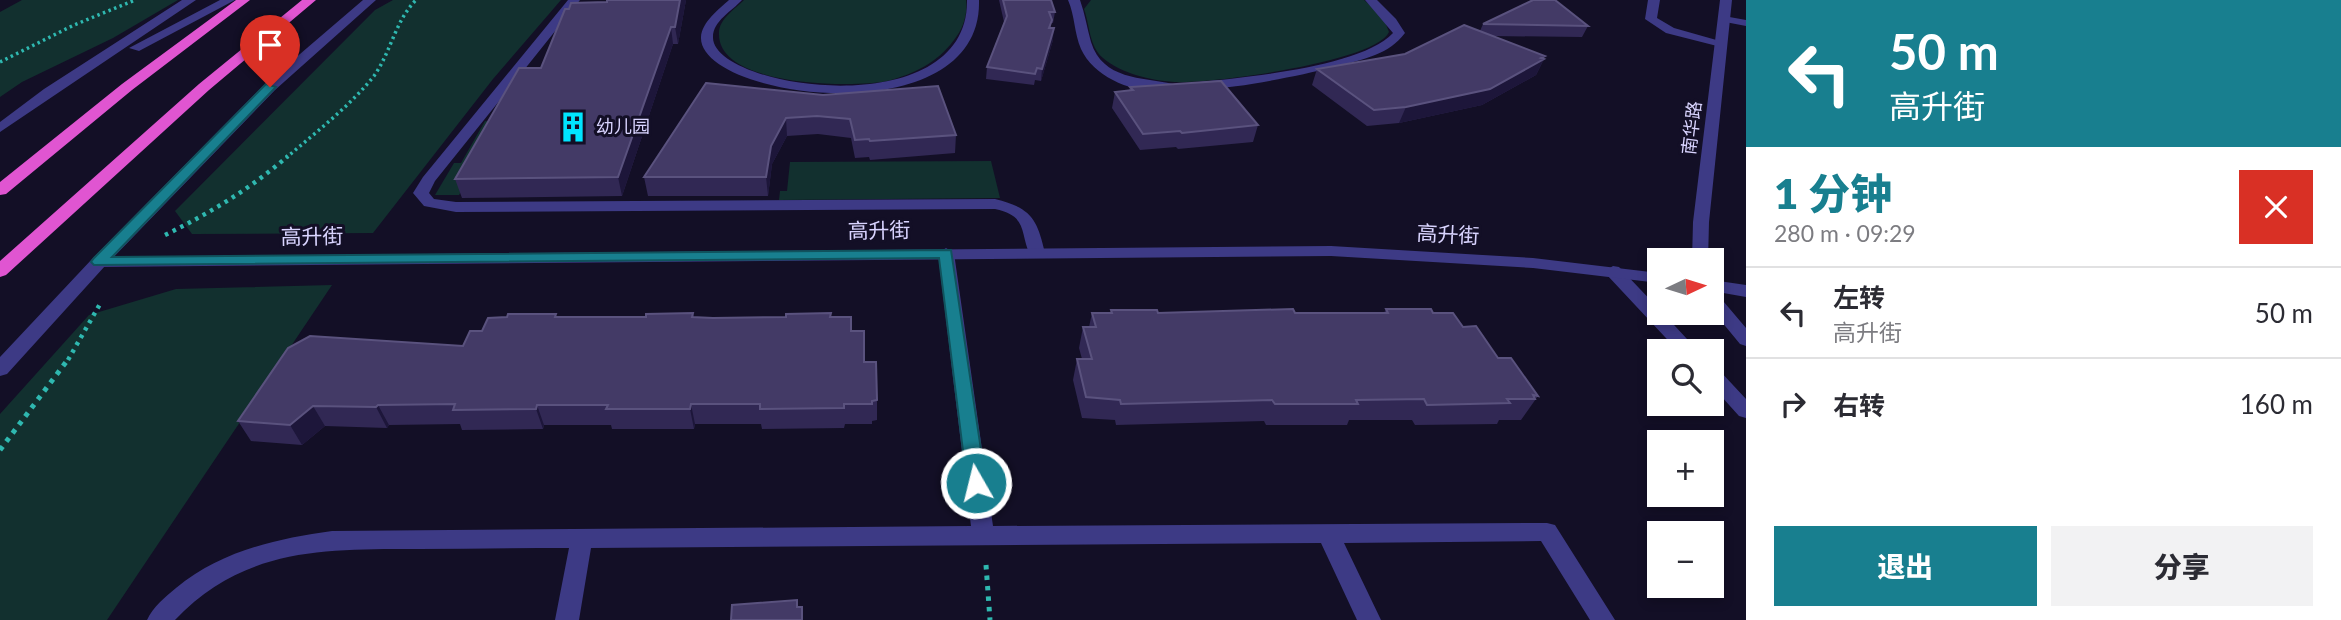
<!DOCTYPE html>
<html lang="zh">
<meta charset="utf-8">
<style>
body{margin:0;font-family:Lato,"Noto Sans SC",sans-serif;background:#f2f2f3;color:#2b2b33;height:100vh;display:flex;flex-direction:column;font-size:26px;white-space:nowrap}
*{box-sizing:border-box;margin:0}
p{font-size:23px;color:#7c7c81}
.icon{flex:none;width:38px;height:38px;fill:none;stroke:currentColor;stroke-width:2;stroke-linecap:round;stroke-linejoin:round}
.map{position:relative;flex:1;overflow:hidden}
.drawer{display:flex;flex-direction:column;background:#fff;width:595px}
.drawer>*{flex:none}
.top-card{background:#187f8f;color:#fff;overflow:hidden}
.needle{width:46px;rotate:86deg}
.fabs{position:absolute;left:1647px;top:248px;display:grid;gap:14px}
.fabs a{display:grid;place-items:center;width:77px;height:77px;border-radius:0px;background:#fff;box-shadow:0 4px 10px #0003;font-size:35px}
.pin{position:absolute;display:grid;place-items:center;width:60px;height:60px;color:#fff;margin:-72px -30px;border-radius:50% 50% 50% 0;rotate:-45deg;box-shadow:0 0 7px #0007}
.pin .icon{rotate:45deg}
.me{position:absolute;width:77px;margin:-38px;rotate:352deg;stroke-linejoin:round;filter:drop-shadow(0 0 5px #0008)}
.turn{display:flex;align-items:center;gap:24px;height:147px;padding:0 28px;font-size:32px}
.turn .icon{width:91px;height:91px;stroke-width:2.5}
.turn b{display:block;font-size:49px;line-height:60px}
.round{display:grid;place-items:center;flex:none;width:74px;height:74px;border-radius:0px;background:#f2f2f3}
.headline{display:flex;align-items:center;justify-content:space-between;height:119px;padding:0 28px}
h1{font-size:42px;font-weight:800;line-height:52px;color:#187f8f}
.cta{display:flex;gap:14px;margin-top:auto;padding:14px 28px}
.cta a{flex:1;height:80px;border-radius:0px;background:#187f8f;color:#fff;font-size:28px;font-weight:800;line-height:80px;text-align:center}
.cta a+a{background:#f2f2f3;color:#2b2b33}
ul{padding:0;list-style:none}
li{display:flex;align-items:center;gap:21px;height:91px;padding:0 28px;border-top:2px solid #e1e1e2}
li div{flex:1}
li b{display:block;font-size:26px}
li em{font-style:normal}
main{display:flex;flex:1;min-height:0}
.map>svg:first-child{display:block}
.green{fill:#12302f}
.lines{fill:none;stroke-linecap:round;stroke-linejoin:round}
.path-far2{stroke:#2fb8b0;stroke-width:3.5;stroke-dasharray:2.5 3.5;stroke-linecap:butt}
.path-far1{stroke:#2fb8b0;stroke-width:4.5;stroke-dasharray:3.5 5;stroke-linecap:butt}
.path{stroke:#2fb8b0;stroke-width:5;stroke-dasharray:4.5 6;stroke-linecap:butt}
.service{fill:#3d3a85;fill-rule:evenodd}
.minor{fill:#3d3a85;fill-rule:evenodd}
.tertiary{fill:#3d3a85;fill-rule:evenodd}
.trunk{fill:#e055d1;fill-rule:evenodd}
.wall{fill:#312854}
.shaded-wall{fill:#1d163a}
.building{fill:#433a66;stroke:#5a527e;stroke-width:2}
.route{fill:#187f8f;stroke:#10535d;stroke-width:2}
.labels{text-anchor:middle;stroke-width:6;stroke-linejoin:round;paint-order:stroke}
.far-poi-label{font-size:18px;fill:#d9d4ff;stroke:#130f26;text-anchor:start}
.far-street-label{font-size:18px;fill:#d9d4ff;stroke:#130f26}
.street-label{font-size:21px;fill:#d9d4ff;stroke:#130f26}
</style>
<main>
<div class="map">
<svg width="1746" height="620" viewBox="0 0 1746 620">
<rect width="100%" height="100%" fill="#130f26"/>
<path class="green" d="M 22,0 L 178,0 L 113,38 L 22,82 L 0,97 L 0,12 Z
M 393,0 L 561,0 L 493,79 L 373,233 L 192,234 L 175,211 L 375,10 Z
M 744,0 L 966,0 C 968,14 963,29 954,40 C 937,63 914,74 887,81 C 853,88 717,87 719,33 C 719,19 735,9 744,0 Z
M 1091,0 L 1364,0 L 1383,17 L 1389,32 C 1376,62 1209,84 1174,82 C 1150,80 1122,74 1103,58 C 1089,46 1090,26 1084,9 Z
M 485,121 L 500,122 L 459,195 L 435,195 L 454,163 L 461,163 Z
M 991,161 L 1000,198 L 779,200 L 780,191 L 787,191 L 790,162 Z
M 332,285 L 107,620 L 0,620 L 0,414 L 89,315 L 176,289 Z"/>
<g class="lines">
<path class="path-far2" d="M 0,62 L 74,25 L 135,0
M 286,158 C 316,132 349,107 374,76 C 391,52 395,21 416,0"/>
<path class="path-far1" d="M 165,235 C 210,213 250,189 288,156
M 68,360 L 100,304"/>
<path class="path" d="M 0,450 L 69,358
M 986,565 L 990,620"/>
<path class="service" d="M 568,0 L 580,0 L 435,181 L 429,193 L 434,199 L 456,202 L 995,199 C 1031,208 1037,218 1045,253 L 1043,257 L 1031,257 C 1019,233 1029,216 995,209 L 456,212 L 424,206 L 413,193 L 423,177 Z
M 729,0 L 742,0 C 732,11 713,21 713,37 C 711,89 969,127 967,0 L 979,0 C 983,137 698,99 701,37 C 702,22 719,9 729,0 Z
M 1068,0 L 1080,0 C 1085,14 1087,28 1091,42 C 1103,80 1141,77 1173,84 L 1173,90 C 1140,96 1095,80 1081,49 C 1074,33 1075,16 1068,0 Z
M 1365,0 L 1377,0 L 1396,19 L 1405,33 C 1396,44 1388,50 1375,55 C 1353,65 1207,98 1193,86 L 1199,82 C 1247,77 1361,67 1393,33 Z
M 1648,0 L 1660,0 L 1657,18 L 1674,28 L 1727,43 L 1721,47 L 1666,33 L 1645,19 Z
M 1724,16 L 1746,20 L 1746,26 L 1720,21 L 1718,19 Z
M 946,248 L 954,253 L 993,526 L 1547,523 L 1555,525 L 1615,620 L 1590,620 L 1541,541 L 1344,543 L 1381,620 L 1357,620 L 1321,543 L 591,548 L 579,620 L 555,620 L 569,548 C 519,548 469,549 418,549 C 326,549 244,547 175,620 L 147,620 C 153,607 165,597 176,588 C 221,551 275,539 332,531 L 971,526 L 938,253 Z
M 1613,266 L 1619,267 L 1659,309 L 1659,313 L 1663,313 L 1699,352 L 1679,352 L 1607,275 L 1605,271 Z
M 1712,293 L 1718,295 L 1746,328 L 1746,346 L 1740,344 L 1712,310 Z
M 1712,368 L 1719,370 L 1746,399 L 1746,418 L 1739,416 L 1712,386 Z"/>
<path class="minor" d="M 1720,0 L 1732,0 L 1709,222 L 1708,261 L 1692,261 L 1693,222 Z
M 1331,246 L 1533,258 L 1659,273 L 1659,283 L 1533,268 L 1331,256 L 99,267 L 91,262 L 99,257 Z
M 1712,280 L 1746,285 L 1746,297 L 1712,291 Z"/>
<path class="tertiary" d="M 182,0 L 196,0 L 0,132 L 0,122 L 44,89 Z
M 220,0 L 235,0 L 139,51 L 129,48 Z
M 363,0 L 376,0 L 275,90 L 105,266 L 7,374 L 0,376 L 0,357 L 93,258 L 265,84 Z"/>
<path class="trunk" d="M 236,0 L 250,0 L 132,90 L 6,194 L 0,195 L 0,182 L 122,84 Z
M 302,0 L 316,0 L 209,90 L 6,275 L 0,277 L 0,261 L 199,84 Z"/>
</g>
<path class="wall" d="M 686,0 L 678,44 L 673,44 L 622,196 L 462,198 L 455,179 L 541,68 Z
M 999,0 L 1051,0 L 1055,12 L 1053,23 L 1051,23 L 1051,28 L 1053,40 L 1041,81 L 1035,80 L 1034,85 L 986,79 L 987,67 L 1004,22 Z
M 1483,24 L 1588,26 L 1582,37 L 1492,36 L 1545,56 L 1543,59 L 1544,59 L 1536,75 L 1482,105 L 1399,123 L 1367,126 L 1312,85 L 1317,69 L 1405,54 L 1480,31 Z
M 706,83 L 956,135 L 955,153 L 870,160 L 869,157 L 855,158 L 851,138 L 818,134 L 787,136 L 772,164 L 768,196 L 648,196 L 644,177 Z
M 1130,87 L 1258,125 L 1253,142 L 1178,149 L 1176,147 L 1140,150 L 1112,108 L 1115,92 L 1129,91 Z
M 1386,309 L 1433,313 L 1463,327 L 1538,396 L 1521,420 L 1499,420 L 1497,424 L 1415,425 L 1412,420 L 1349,420 L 1347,425 L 1266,425 L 1264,421 L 1116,425 L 1115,420 L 1082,418 L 1073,380 L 1077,359 L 1082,359 L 1079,348 L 1083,327 L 1089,327 L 1092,313 L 1110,313 L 1111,310 L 1158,313 L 1384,313 Z
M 693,313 L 694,317 L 713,318 L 831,317 L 851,331 L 864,362 L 877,400 L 877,420 L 872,421 L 872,424 L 845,424 L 844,428 L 762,429 L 761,424 L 695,424 L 694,429 L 612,429 L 611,425 L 544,425 L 543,429 L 462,430 L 460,424 L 389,425 L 387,428 L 325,426 L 302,445 L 251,441 L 238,421 L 463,346 L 482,331 Z"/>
<path class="shaded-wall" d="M 680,0 L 686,0 L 678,44 L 675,27 Z
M 671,27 L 673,44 L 622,196 L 618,177 Z
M 1054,28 L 1053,40 L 1041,81 L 1042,69 Z
M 1545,56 L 1542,60 L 1544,59 L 1536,75 L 1482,105 L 1399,123 L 1406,107 Z
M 786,118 L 787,136 L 772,164 L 768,196 L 766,177 L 771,146 Z
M 691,404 L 695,424 L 694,429 L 690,409 Z
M 378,405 L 389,425 L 387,428 L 376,407 Z
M 537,405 L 544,425 L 543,429 L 536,409 Z
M 313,406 L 325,426 L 302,445 L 290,425 Z"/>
<path class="building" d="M 607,0 L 680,0 L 675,27 L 671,27 L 618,177 L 455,179 L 519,68 L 541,68 L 565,9 L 569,9 L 571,3 L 607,2 Z
M 1003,0 L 1051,0 L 1055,12 L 1049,12 L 1052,20 L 1049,28 L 1054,28 L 1042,69 L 1037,68 L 1035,74 L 987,67 L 1007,16 Z
M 1533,0 L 1555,0 L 1588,26 L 1483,24 Z
M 1464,25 L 1545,56 L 1541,58 L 1544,59 L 1490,89 L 1406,107 L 1374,110 L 1317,69 L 1405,54 Z
M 1221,81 L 1258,125 L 1182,133 L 1180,131 L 1143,134 L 1115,92 L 1133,90 L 1130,87 Z
M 706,83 L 823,95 L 938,86 L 956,135 L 870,141 L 869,139 L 855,140 L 850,119 L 817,116 L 786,118 L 771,146 L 766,177 L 644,177 Z
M 1293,309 L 1295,313 L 1388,313 L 1386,309 L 1431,309 L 1433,313 L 1453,313 L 1463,327 L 1476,326 L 1498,358 L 1511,358 L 1538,396 L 1533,395 L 1535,399 L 1507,399 L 1510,403 L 1427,405 L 1424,399 L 1356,400 L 1358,404 L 1275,404 L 1272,400 L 1121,404 L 1120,400 L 1086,397 L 1077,359 L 1092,359 L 1083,327 L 1096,327 L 1092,313 L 1112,313 L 1111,310 L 1157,310 L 1158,313 Z
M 693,313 L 692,317 L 713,318 L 786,317 L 786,314 L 831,313 L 830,317 L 851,317 L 851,331 L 864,331 L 864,362 L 876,362 L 877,400 L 872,401 L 872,404 L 844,404 L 844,408 L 760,409 L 760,404 L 691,404 L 690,409 L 606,409 L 608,405 L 537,405 L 536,409 L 453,410 L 455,404 L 378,405 L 376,407 L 313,406 L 290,425 L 238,421 L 288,348 L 310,336 L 463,346 L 470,331 L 482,331 L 488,318 L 507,317 L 508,314 L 556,314 L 555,317 L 646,317 L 646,314 Z
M 797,600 L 797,607 L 802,607 L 802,620 L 731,620 L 732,605 Z"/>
<path class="route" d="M 266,84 L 276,87 L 112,257 L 951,250 L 986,483 L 983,488 L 976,491 L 970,488 L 967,483 L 939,258 L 94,265 L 91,262 L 94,258 Z"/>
<defs>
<g id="building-bare" transform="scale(2.415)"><path d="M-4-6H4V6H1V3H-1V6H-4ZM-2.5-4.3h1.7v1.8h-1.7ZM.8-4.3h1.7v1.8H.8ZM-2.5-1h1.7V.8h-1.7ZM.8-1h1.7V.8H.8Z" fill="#00e5ff" stroke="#130f26" stroke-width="2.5" paint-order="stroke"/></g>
</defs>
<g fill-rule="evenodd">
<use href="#building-bare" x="573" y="127"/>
</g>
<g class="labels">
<g class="far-poi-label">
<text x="596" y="133">幼儿园</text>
</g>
<g class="far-street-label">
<text transform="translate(1692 128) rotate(-83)" y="6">南华路</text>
</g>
<g class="street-label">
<text transform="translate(879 231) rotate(-1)" y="7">高升街</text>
<text transform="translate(1448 235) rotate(3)" y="7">高升街</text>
<text transform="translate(312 237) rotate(-1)" y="7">高升街</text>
</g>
</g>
</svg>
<div class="fabs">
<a><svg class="needle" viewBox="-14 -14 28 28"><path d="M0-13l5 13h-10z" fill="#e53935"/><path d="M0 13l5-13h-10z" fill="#7c7c81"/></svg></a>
<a><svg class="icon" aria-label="search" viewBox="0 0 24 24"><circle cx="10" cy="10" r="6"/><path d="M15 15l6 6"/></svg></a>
<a>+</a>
<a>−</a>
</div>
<div class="pin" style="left:270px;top:87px;background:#d93025"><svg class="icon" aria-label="arrive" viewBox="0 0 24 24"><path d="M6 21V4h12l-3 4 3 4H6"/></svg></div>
<svg class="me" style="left:976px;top:483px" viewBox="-20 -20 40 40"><circle r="17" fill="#187f8f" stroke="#fff" stroke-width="3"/><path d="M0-11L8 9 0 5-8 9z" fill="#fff"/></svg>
</div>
<section class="drawer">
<div class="top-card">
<div class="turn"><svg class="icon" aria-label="left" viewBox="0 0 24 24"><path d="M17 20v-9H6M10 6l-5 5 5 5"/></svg><div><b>50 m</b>高升街</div></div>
</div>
<div class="headline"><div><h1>1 分钟</h1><p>280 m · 09:29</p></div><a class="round" style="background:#d93025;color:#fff"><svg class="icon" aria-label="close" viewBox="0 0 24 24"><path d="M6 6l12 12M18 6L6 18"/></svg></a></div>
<ul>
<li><svg class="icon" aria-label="left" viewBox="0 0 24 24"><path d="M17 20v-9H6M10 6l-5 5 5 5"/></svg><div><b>左转</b><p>高升街</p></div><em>50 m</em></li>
<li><svg class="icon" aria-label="right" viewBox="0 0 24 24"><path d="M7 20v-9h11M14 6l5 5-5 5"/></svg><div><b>右转</b></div><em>160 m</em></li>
</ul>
<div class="cta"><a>退出</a><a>分享</a></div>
</section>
</main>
